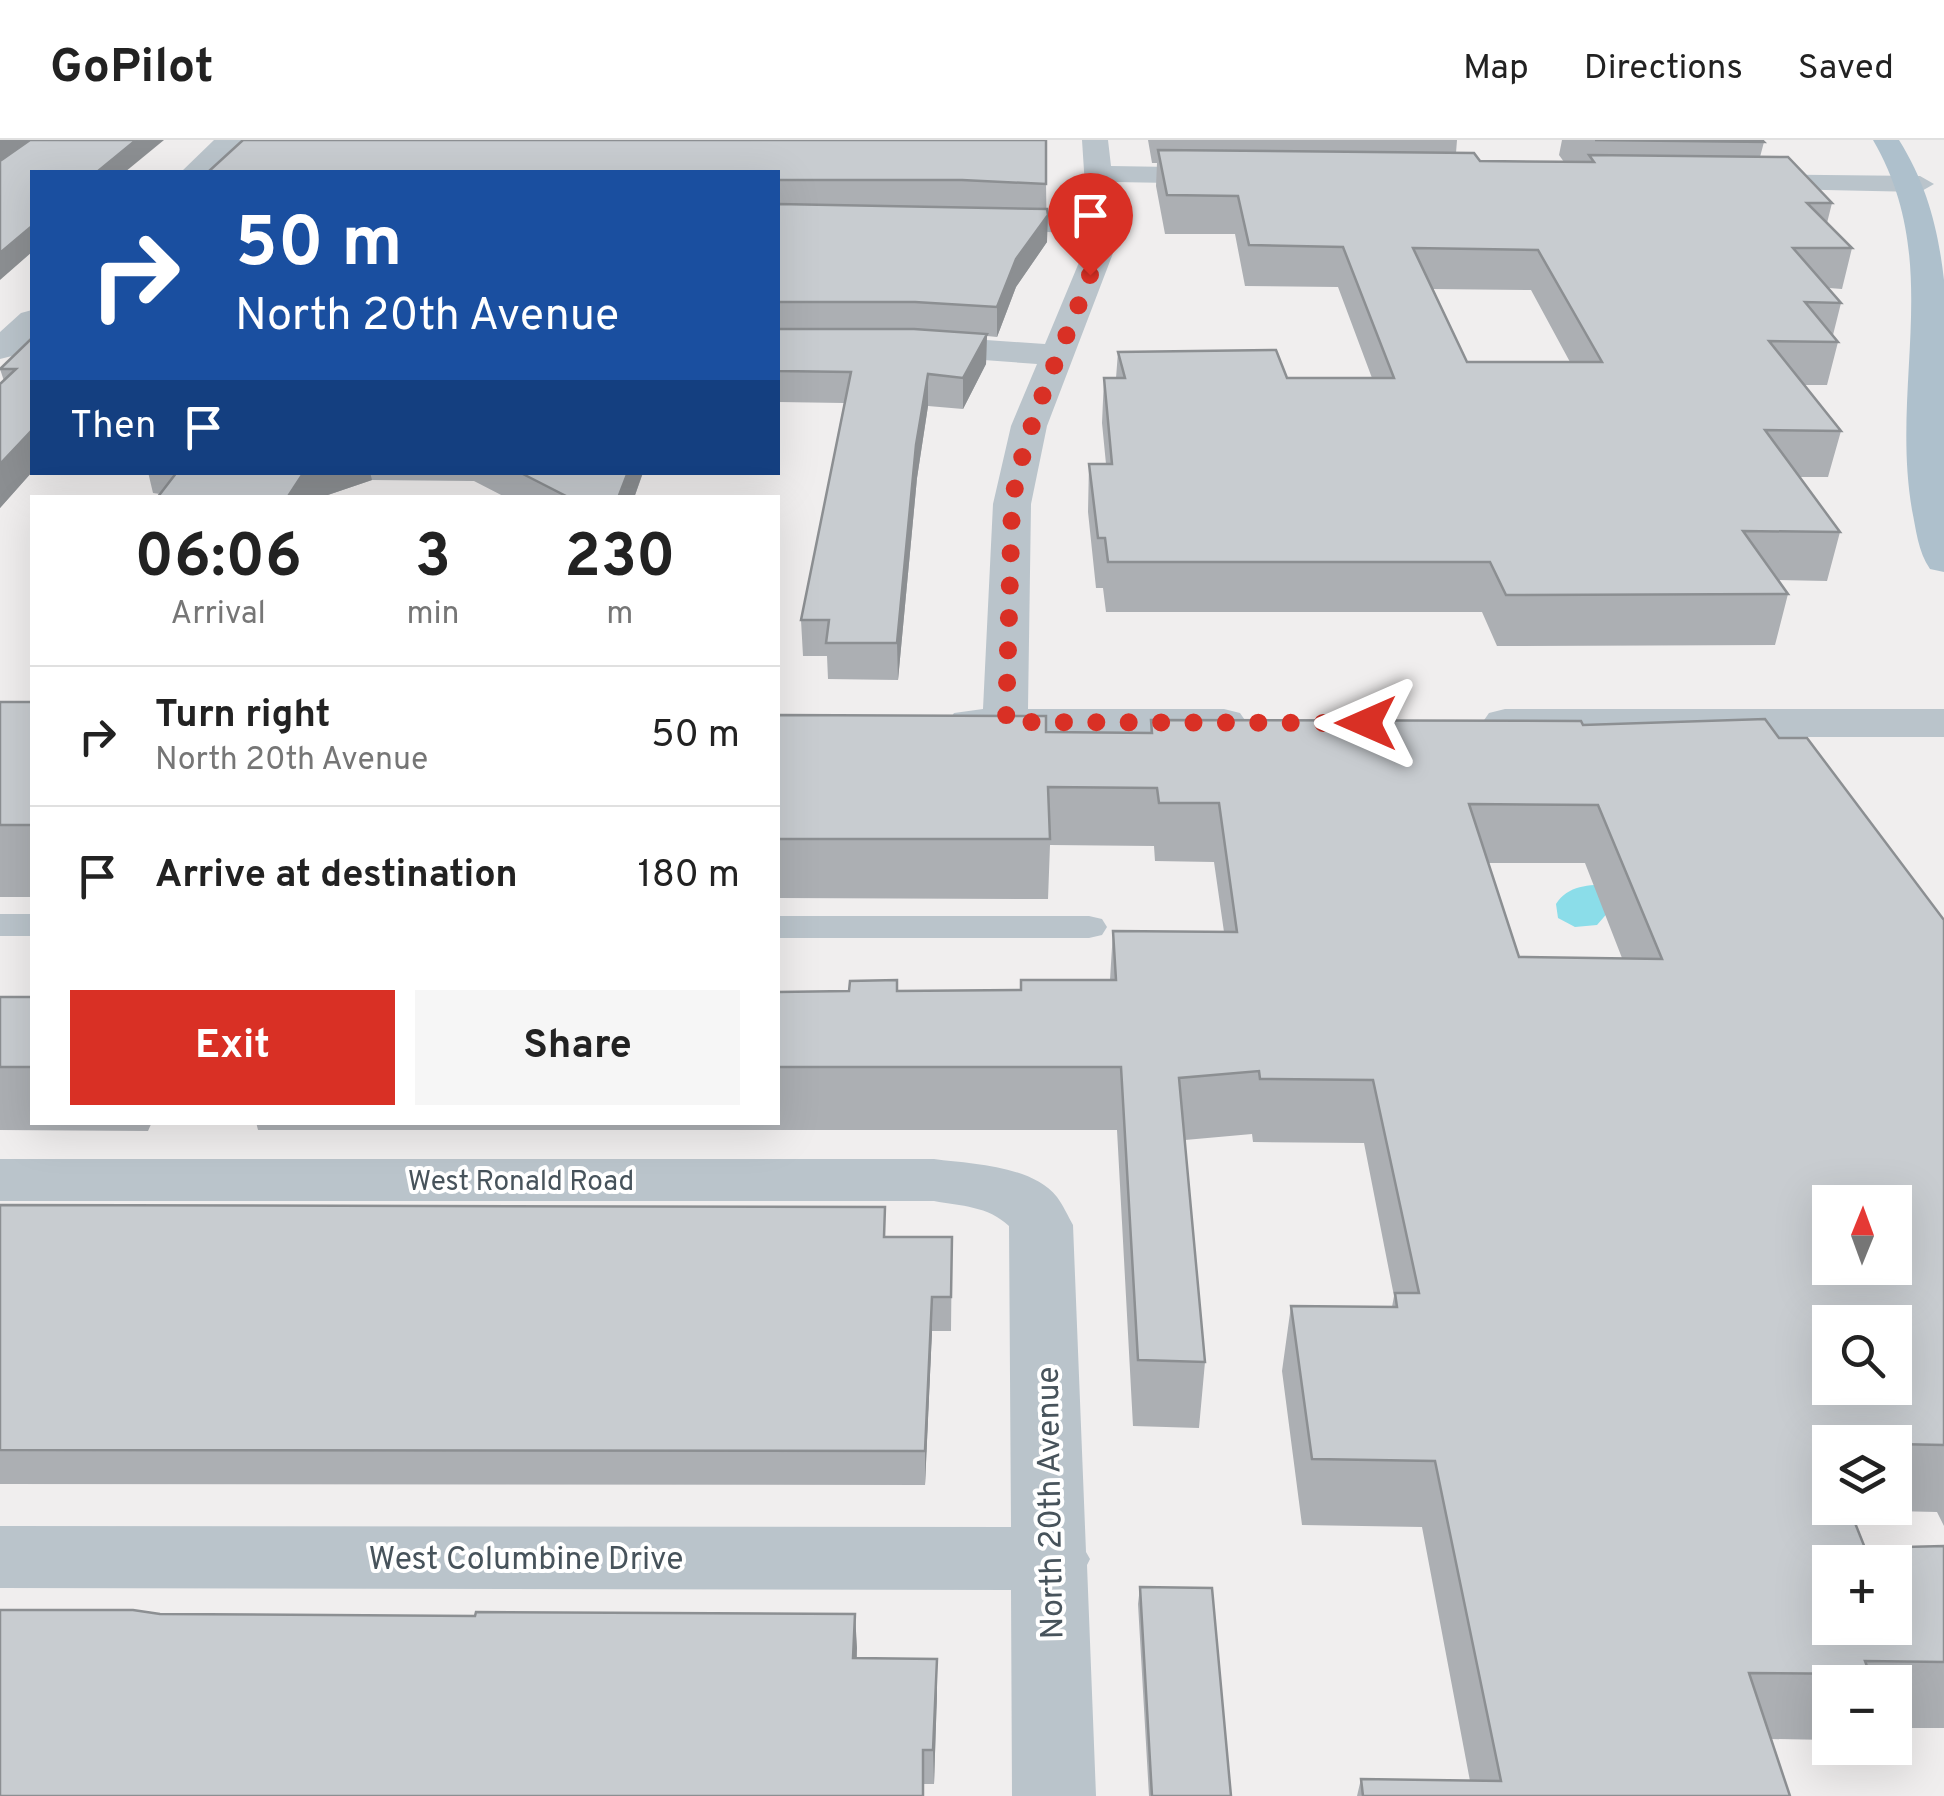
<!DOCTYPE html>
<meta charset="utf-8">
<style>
body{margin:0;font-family:Overpass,sans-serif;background:#f6f6f6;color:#222;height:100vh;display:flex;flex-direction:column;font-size:38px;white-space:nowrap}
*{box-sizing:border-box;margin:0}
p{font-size:32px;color:#767676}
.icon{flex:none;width:55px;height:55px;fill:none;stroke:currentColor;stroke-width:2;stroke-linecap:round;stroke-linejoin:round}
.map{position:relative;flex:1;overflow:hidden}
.side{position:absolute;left:30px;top:355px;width:750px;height:630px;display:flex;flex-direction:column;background:#fff;border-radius:0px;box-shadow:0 10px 40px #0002}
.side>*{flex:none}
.guide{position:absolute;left:30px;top:30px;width:750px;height:305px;border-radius:0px;box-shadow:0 10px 40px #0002;background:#1a4fa0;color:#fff;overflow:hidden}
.needle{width:65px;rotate:1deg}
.buttons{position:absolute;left:1812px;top:1045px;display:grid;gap:20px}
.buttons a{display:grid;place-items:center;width:100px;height:100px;border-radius:0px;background:#fff;box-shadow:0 10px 40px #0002;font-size:50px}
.pin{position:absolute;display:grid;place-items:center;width:85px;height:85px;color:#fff;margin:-102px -42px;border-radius:50% 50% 50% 0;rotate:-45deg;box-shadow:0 0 10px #0007}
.pin .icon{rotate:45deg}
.me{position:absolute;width:110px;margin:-55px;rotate:270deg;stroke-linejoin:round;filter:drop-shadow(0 0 8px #0008)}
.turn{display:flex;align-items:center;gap:35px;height:210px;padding:0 40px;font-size:45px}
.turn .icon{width:130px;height:130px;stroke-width:2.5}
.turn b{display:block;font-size:70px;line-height:85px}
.then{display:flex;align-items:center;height:95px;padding:0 40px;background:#0003;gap:20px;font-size:38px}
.eta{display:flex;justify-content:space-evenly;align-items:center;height:170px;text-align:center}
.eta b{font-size:60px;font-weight:700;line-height:70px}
.primary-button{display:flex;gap:20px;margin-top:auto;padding:20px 40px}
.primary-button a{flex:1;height:115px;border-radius:0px;background:#d93025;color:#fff;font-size:40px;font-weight:700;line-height:115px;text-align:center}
.primary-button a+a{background:#f6f6f6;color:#222}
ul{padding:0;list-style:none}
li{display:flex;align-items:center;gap:30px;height:140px;padding:0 40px;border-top:2px solid #e0e0e0}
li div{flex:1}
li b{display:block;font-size:38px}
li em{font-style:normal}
header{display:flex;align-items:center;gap:60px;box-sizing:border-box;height:140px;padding:0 50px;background:#fff;border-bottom:2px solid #e0e0e0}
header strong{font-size:48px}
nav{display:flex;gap:55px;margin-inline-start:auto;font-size:35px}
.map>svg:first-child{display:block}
.water{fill:#8bdde9}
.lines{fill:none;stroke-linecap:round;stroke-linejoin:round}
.service{fill:#bac4cb;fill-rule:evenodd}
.minor{fill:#bac4cb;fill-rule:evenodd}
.primary{fill:#aec0cc;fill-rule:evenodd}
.wall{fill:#acafb3;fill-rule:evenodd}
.shaded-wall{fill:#8c8f92}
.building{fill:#c8ccd0;stroke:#8c8f92;stroke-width:2.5;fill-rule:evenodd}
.route{stroke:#d93025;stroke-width:18;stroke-dasharray:0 32.4}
.labels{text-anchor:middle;stroke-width:8;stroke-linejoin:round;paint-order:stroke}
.street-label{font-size:28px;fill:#47535b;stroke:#fff}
.near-street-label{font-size:32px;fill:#47535b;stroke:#fff}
</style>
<header>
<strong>GoPilot</strong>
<nav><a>Map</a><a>Directions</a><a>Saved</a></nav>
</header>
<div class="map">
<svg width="1944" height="1656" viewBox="0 0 1944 1656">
<rect width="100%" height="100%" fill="#f0eeee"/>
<path class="water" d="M 1610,744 L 1610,770 L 1597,785 L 1575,787 L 1558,778 L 1556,764 C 1568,745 1589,745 1610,744 Z"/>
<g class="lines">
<path class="service" d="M 0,774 L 32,774 L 32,796 L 0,796 Z
M 778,776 L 1089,776 L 1102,779 L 1107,787 L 1102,795 L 1089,798 L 778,798 Z"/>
<path class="minor" d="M 214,0 L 242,0 L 209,32 L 181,32 Z
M 1082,0 L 1108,0 L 1111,26 L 1232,28 L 1246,36 L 1232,44 L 1113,42 L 1117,86 L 1115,108 L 1047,286 L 1031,364 L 1028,569 L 1224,569 L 1240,573 L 1247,583 L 1240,593 L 1224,597 L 970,597 L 954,593 L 947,583 L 954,573 L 983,569 L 993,364 L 1011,286 L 1037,224 L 915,215 L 778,215 L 778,195 L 915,195 L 1045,204 L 1085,108 L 1086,94 L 971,88 L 961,85 L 957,79 L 961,73 L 971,70 L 1087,77 Z
M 1738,34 L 1920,36 L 1934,44 L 1920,52 L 1728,48 L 1724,42 L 1728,36 Z
M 32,170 L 32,197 L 12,216 L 0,219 L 0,192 L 21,173 Z
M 1505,569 L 1944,569 L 1944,597 L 1505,597 L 1489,593 L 1482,583 L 1489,573 Z
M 0,1019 L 934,1019 C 971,1024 1031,1025 1057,1057 C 1063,1065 1068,1076 1073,1085 L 1086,1412 L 1090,1419 L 1087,1425 L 1096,1656 L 1012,1656 L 1011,1450 L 0,1448 L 0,1386 L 1011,1387 L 1009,1086 C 988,1066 961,1066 934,1061 L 0,1061 Z"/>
<path class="primary" d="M 1873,0 L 1899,0 C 1927,45 1938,88 1944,140 L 1944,432 L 1930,429 C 1918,412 1916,389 1912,370 C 1890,241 1944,122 1873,0 Z"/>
</g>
<path class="wall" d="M 243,0 L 1046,44 L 1047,102 L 1016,147 L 997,197 L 987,196 L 986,224 L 963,269 L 928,266 L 917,338 L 898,540 L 828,539 L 827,516 L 803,516 L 801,480 L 844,263 L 778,262 L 778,32 Z
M 1148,0 L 1457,0 L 1456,13 L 1480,21 L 1564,22 L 1559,15 L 1562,0 L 1762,0 L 1764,2 L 1760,17 L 1832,63 L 1827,83 L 1852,108 L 1842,149 L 1829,148 L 1841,163 L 1833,195 L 1838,202 L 1827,245 L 1804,245 L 1841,291 L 1828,337 L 1800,337 L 1840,392 L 1827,441 L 1778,440 L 1788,454 L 1775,505 L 1497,506 L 1482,472 L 1106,472 L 1103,448 L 1096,448 L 1088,372 L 1089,324 L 1106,324 L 1102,283 L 1104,238 L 1116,238 L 1118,212 L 1287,238 L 1372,238 L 1338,147 L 1245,146 L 1235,94 L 1165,94 L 1156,46 L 1157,23 L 1152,23 ZM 1432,149 L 1531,150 L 1570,222 L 1467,222 Z
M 32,198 L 32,332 L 0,368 L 0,244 L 4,241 L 0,229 Z
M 148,332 L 643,332 L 643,333 L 634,358 L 507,358 L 474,341 L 372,340 L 319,358 L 157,358 L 160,354 L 153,353 Z
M 0,562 L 32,562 L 32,757 L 0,757 Z
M 778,575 L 1046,592 L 1150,593 L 1151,580 L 1583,585 L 1779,598 L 1944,780 L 1944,1386 L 1937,1372 L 1850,1370 L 1865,1408 L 1944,1406 L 1944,1588 L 1895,1588 L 1895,1542 L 1830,1542 L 1830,1600 L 1771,1599 L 1790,1656 L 1357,1656 L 1361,1639 L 1470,1641 L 1422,1387 L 1302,1385 L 1282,1231 L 1291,1166 L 1392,1167 L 1394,1156 L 1364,1003 L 1253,1002 L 1252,994 L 1185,1000 L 1205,1222 L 1199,1288 L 1133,1286 L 1117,990 L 258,990 L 256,982 L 778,982 L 778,852 L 1020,850 L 1110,840 L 1113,791 L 1224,792 L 1214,722 L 1155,721 L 1154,706 L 1050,705 L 1048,759 L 778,758 ZM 1488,723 L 1585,723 L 1622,818 L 1519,817 ZM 1830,1302 L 1895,1302 L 1895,1368 L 1830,1368 Z
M 0,857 L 32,857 L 32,982 L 152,982 L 148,991 L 0,990 Z
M 0,1065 L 886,1097 L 952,1097 L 951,1191 L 932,1191 L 925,1345 L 0,1344 Z
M 1140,1447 L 1231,1656 L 1149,1656 L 1138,1464 Z
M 160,1474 L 475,1476 L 855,1474 L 857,1518 L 937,1553 L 934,1644 L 924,1644 Z"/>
<path class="shaded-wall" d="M 0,0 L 30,0 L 0,21 Z
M 136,0 L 164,0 L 125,32 L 97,32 Z
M 1048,75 L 1047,102 L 1016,147 L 997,197 L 997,167 L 1016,119 Z
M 32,86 L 32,112 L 0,140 L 0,113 Z
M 987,194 L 986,224 L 963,269 L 963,238 Z
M 928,234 L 928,266 L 917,338 L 898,540 L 897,503 L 916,305 Z
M 32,290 L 32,332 L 0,368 L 0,324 Z
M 304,332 L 370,332 L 372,340 L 319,358 L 287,358 Z
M 628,332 L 643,332 L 634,358 L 618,358 Z
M 932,1157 L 932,1191 L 925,1345 L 925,1311 Z
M 855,1474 L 857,1508 L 855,1552 L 853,1518 Z
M 937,1519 L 937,1553 L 934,1644 L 933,1610 Z"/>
<path class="building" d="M 30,0 L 136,0 L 97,32 L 32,32 L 32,86 L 0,113 L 0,21 Z
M 243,0 L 1046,0 L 1046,44 L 962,40 L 778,40 L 778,32 L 208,32 Z
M 1595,0 L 1762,0 L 1764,2 Z
M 1158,10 L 1474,13 L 1480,21 L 1594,22 L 1589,15 L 1788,17 L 1832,63 L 1807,63 L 1852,108 L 1793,108 L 1841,163 L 1805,162 L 1838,202 L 1769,201 L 1841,291 L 1765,290 L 1840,392 L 1743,391 L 1788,454 L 1506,455 L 1490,422 L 1108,422 L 1105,398 L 1098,398 L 1089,324 L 1112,324 L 1104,238 L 1125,238 L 1118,212 L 1276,210 L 1287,238 L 1394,238 L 1343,107 L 1249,105 L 1238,56 L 1167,55 ZM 1413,108 L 1538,110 L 1602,222 L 1467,222 Z
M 778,64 L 1047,69 L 1048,75 L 1016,119 L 997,167 L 915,162 L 778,162 Z
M 778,189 L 914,189 L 987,194 L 963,238 L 928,234 L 916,305 L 897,503 L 826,503 L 829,480 L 801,480 L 851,232 L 778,231 Z
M 32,198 L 32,290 L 0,324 L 0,244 L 16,229 L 0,229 Z
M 177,332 L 304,332 L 287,358 L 157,358 Z
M 519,332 L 628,332 L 618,358 L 570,358 Z
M 0,562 L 32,562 L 32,685 L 0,685 Z
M 778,575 L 1046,576 L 1046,592 L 1152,593 L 1151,580 L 1581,581 L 1583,585 L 1765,579 L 1779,598 L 1807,598 L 1944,780 L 1944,1305 L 1895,1304 L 1895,1302 L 1823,1303 L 1830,1320 L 1830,1368 L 1849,1368 L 1865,1408 L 1944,1406 L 1944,1522 L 1865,1521 L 1870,1534 L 1749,1533 L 1790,1656 L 1363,1656 L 1361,1639 L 1501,1641 L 1435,1321 L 1312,1319 L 1291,1166 L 1397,1167 L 1395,1153 L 1419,1153 L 1373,940 L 1260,939 L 1259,931 L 1179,938 L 1205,1222 L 1138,1220 L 1121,927 L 778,927 L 778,852 L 849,851 L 850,841 L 897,840 L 897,851 L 1021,850 L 1021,840 L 1116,840 L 1113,791 L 1237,792 L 1219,663 L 1159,663 L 1157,648 L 1048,647 L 1050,699 L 778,699 ZM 1469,664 L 1598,665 L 1662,819 L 1519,817 ZM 1830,1062 L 1895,1062 L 1895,1128 L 1830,1128 ZM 1830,1182 L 1895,1182 L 1895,1248 L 1830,1248 ZM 1830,1422 L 1895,1422 L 1895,1488 L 1830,1488 Z
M 0,857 L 32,857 L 32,927 L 0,927 Z
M 0,1065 L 885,1067 L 884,1097 L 952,1097 L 951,1157 L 932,1157 L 925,1311 L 0,1310 Z
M 1140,1447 L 1212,1448 L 1231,1656 L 1152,1656 Z
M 0,1470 L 133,1470 L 160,1474 L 475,1476 L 476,1472 L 855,1474 L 853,1518 L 937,1519 L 933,1610 L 923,1610 L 923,1656 L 0,1656 Z"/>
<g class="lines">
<path class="route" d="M 1090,135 C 1062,212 1025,283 1012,364 L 1006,582 L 1366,583"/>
</g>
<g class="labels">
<g class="street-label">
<text x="521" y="1050">West Ronald Road</text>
</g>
<g class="near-street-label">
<text transform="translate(1049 1363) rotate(-91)" y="11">North 20th Avenue</text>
<text x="526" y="1429">West Columbine Drive</text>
</g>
</g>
</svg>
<div class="buttons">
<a><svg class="needle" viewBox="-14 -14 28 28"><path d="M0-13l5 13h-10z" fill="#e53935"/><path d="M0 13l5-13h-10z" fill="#767676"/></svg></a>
<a><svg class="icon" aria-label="search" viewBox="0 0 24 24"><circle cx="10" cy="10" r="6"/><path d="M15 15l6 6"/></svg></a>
<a><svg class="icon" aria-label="layers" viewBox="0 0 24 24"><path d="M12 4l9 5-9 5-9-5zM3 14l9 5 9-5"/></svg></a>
<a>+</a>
<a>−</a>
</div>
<div class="pin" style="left:1090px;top:135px;background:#d93025"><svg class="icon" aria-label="arrive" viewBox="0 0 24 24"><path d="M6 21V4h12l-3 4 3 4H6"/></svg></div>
<svg class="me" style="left:1366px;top:583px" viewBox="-20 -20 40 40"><path d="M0-17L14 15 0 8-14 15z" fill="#d93025" stroke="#fff" stroke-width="4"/></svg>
<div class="guide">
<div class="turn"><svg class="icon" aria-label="right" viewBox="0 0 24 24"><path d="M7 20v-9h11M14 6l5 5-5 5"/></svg><div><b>50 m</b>North 20th Avenue</div></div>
<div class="then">Then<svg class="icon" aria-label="arrive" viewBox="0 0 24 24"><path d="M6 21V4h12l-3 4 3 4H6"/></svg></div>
</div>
<section class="side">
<div class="eta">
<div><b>06:06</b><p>Arrival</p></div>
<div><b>3</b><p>min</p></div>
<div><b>230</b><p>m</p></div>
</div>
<ul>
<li><svg class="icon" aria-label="right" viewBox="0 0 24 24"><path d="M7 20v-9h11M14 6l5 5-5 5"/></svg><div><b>Turn right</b><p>North 20th Avenue</p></div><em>50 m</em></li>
<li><svg class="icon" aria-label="arrive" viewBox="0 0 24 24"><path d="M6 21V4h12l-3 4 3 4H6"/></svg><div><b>Arrive at destination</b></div><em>180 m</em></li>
</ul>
<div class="primary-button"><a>Exit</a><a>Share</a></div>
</section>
</div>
